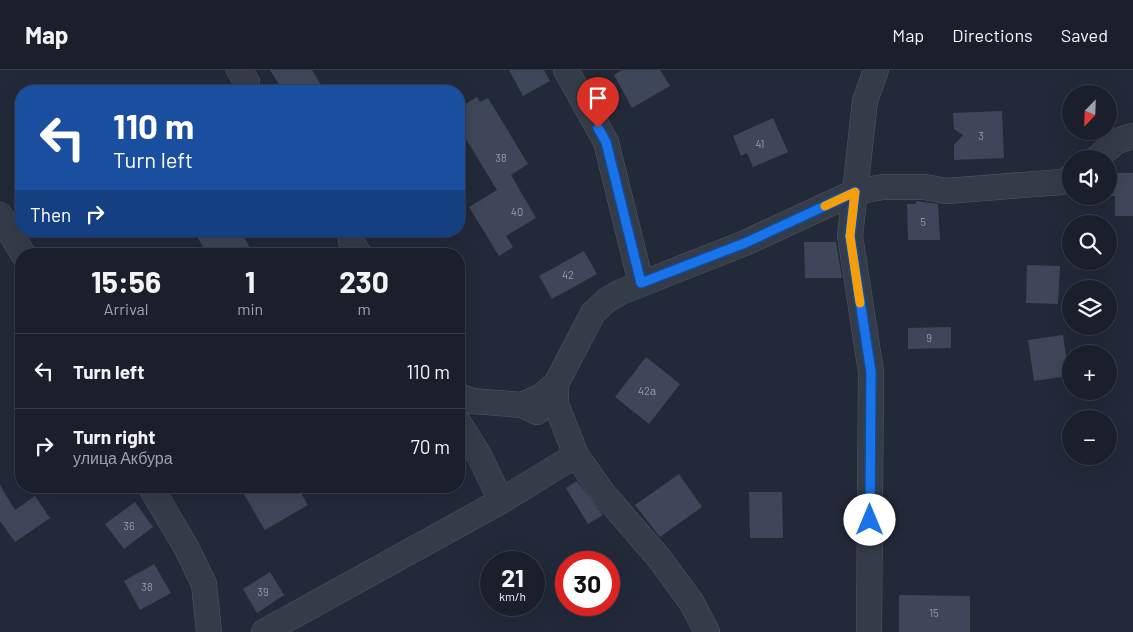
<!DOCTYPE html>
<meta charset="utf-8">
<style>
body{margin:0;font-family:Barlow,sans-serif;background:#272c37;color:#f1f3f6;height:100vh;display:flex;flex-direction:column;font-size:19px;white-space:nowrap}
*{box-sizing:border-box;margin:0}
p{font-size:16px;color:#9fa2a9}
.icon{flex:none;width:28px;height:28px;fill:none;stroke:currentColor;stroke-width:2;stroke-linecap:round;stroke-linejoin:round}
.map{position:relative;flex:1;overflow:hidden}
.side{position:absolute;left:15px;top:178px;width:450px;height:245px;display:flex;flex-direction:column;background:#1a1f2b;border-radius:20px;box-shadow:0 5px 20px #0002,0 0 0 1px #383d47}
.side>*{flex:none}
.banner{position:absolute;left:15px;top:15px;width:450px;height:152px;border-radius:20px;box-shadow:0 5px 20px #0002,0 0 0 1px #383d47;background:#1a4fa0;color:#fff;overflow:hidden}
.needle{width:32px;rotate:203deg}
.tools{position:absolute;left:1062px;top:15px;display:grid;gap:10px}
.tools a{display:grid;place-items:center;width:55px;height:55px;border-radius:50%;background:#1a1f2b;box-shadow:0 5px 20px #0002,0 0 0 1px #383d47;font-size:25px}
.speed{position:absolute;left:480px;top:481px;display:flex;gap:10px;font-size:25px;font-weight:700;text-align:center}
.speed>*{display:grid;place-content:center;width:65px;height:65px;border-radius:50%;background:#1a1f2b;box-shadow:0 5px 20px #0002,0 0 0 1px #383d47;line-height:1}
.speed small{font-size:12px;font-weight:400}
.speed .limit{border:8px solid #d22;background:#fff;color:#111}
.pin{position:absolute;display:grid;place-items:center;width:42px;height:42px;color:#fff;margin:-51px -21px;border-radius:50% 50% 50% 0;rotate:-45deg;box-shadow:0 0 5px #0007}
.pin .icon{rotate:45deg}
.me{position:absolute;width:55px;margin:-28px;rotate:0deg;stroke-linejoin:round;filter:drop-shadow(0 0 4px #0008)}
.turn{display:flex;align-items:center;gap:18px;height:105px;padding:0 15px;font-size:22px}
.turn .icon{width:65px;height:65px;stroke-width:2.5}
.turn b{display:block;font-size:35px;line-height:42px}
.then{display:flex;align-items:center;height:48px;padding:0 15px;background:#0003;gap:10px;font-size:19px}
.eta{display:flex;justify-content:space-evenly;align-items:center;height:85px;text-align:center}
.eta b{font-size:30px;font-weight:700;line-height:35px}
ul{padding:0;list-style:none}
li{display:flex;align-items:center;gap:15px;height:75px;padding:0 15px;border-top:1px solid #383d47}
li div{flex:1}
li b{display:block;font-size:19px}
li em{font-style:normal}
header{display:flex;align-items:center;gap:30px;box-sizing:border-box;height:70px;padding:0 25px;background:#1a1f2b;border-bottom:1px solid #383d47}
header strong{font-size:24px}
nav{display:flex;gap:28px;margin-inline-start:auto;font-size:18px}
.map>svg:first-child{display:block}
.building{fill:#3e4759}
.lines{fill:none;stroke-linecap:round;stroke-linejoin:round}
.minor-casing{stroke:#505664;stroke-width:26}
.minor{stroke:#353c49;stroke-width:25}
.route-casing{stroke:#114b97;stroke-width:12}
.route{stroke:#1a73e8;stroke-width:9}
.slow{stroke:#f59e0b;stroke-width:9}
.labels{text-anchor:middle;stroke-width:5;stroke-linejoin:round;paint-order:stroke}
.number-label{font-size:11px;fill:#949aaa}
</style>
<header>
<strong>Map</strong>
<nav><a>Map</a><a>Directions</a><a>Saved</a></nav>
</header>
<div class="map">
<svg width="1133" height="562" viewBox="0 0 1133 562">
<rect width="100%" height="100%" fill="#222939"/>
<path class="building" d="M 270,0 L 312,0 L 325,21 L 283,21 Z
M 509,0 L 544,0 L 550,11 L 523,26 Z
M 622,0 L 660,0 L 670,16 L 632,38 L 614,5 Z
M 477,27 L 480,32 L 488,28 L 528,94 L 511,105 L 536,148 L 506,166 L 513,177 L 499,186 L 469,137 L 497,120 L 464,66 L 459,69 L 459,38 Z
M 1002,41 L 1004,88 L 954,90 L 954,75 L 963,65 L 954,59 L 953,43 Z
M 773,48 L 788,82 L 753,97 L 747,83 L 741,86 L 733,66 Z
M 1109,103 L 1133,103 L 1133,146 L 1115,146 L 1115,126 L 1109,126 Z
M 916,131 L 938,134 L 940,170 L 908,170 L 907,134 L 916,134 Z
M 194,161 L 241,161 L 253,184 L 207,184 Z
M 804,172 L 836,172 L 842,208 L 805,208 Z
M 584,181 L 597,204 L 552,229 L 539,206 Z
M 1027,195 L 1060,196 L 1058,234 L 1026,233 Z
M 951,257 L 951,278 L 908,279 L 908,258 Z
M 1063,265 L 1069,306 L 1034,311 L 1028,270 Z
M 646,287 L 680,314 L 649,354 L 615,327 Z
M 679,404 L 702,437 L 660,467 L 635,435 Z
M 577,411 L 603,445 L 588,454 L 566,418 Z
M 0,415 L 15,440 L 35,426 L 50,448 L 15,472 L 0,451 Z
M 239,416 L 297,416 L 308,435 L 265,460 Z
M 749,422 L 782,422 L 783,468 L 750,468 Z
M 135,432 L 153,457 L 124,479 L 105,454 Z
M 154,494 L 171,523 L 140,540 L 124,511 Z
M 270,502 L 284,525 L 257,543 L 243,519 Z
M 899,525 L 970,526 L 970,562 L 899,562 Z"/>
<g class="lines">
<g class="minor-casing">
<path id="minor" d="M 239,0 L 247,12
M 566,0 L 606,72 L 641,213
M 1096,89 L 1117,71 L 1133,66
M 0,145 L 23,184
M 351,171 L 359,184
M 556,314 L 556,334 L 576,385 L 602,422 L 659,488 L 692,533 L 707,562
M 459,326 L 472,331 L 522,335 L 537,342
M 522,335 L 540,327 L 556,314 L 593,243 L 607,230 L 621,222 L 745,173 L 855,122 L 883,117 L 925,117 L 946,121 L 1062,112 L 1071,107
M 459,353 L 480,387 L 501,431
M 150,416 L 186,477 L 204,514 L 209,562
M 264,562 L 501,431 L 576,385
M 869,562 L 871,302 L 850,166 L 865,31 L 876,0"/>
</g>
<use href="#minor" class="minor"/>
</g>
<g class="lines">
<g class="route-casing">
<path id="route" d="M 598,58 L 606,72 L 641,213 L 745,173 L 855,122 L 850,166 L 871,302 L 870,450"/>
</g>
<use href="#route" class="route"/>
<path class="slow" d="M 825,136 L 855,122 L 850,166 L 860,233"/>
</g>
<g class="labels">
<g class="number-label">
<text x="981" y="70">3</text>
<text x="760" y="78">41</text>
<text x="501" y="92">38</text>
<text x="517" y="146">40</text>
<text x="923" y="156">5</text>
<text x="568" y="209">42</text>
<text x="929" y="272">9</text>
<text x="647" y="325">42а</text>
<text x="129" y="460">36</text>
<text x="147" y="521">38</text>
<text x="263" y="526">39</text>
<text x="934" y="547">15</text>
</g>
</g>
</svg>
<div class="tools">
<a><svg class="needle" viewBox="-14 -14 28 28"><path d="M0-13l5 13h-10z" fill="#e53935"/><path d="M0 13l5-13h-10z" fill="#9fa2a9"/></svg></a>
<a><svg class="icon" aria-label="sound" viewBox="0 0 24 24"><path d="M4 9h4l5-4v14l-5-4H4zM17 9q2 3 0 6"/></svg></a>
<a><svg class="icon" aria-label="search" viewBox="0 0 24 24"><circle cx="10" cy="10" r="6"/><path d="M15 15l6 6"/></svg></a>
<a><svg class="icon" aria-label="layers" viewBox="0 0 24 24"><path d="M12 4l9 5-9 5-9-5zM3 14l9 5 9-5"/></svg></a>
<a>+</a>
<a>−</a>
</div>
<div class="speed"><div>21<small>km/h</small></div><div class="limit">30</div></div>
<div class="pin" style="left:598px;top:58px;background:#d93025"><svg class="icon" aria-label="arrive" viewBox="0 0 24 24"><path d="M6 21V4h12l-3 4 3 4H6"/></svg></div>
<svg class="me" style="left:870px;top:450px" viewBox="-20 -20 40 40"><circle r="19" fill="#fff"/><path d="M0-13L10 11 0 6-10 11z" fill="#1a73e8"/></svg>
<div class="banner">
<div class="turn"><svg class="icon" aria-label="left" viewBox="0 0 24 24"><path d="M17 20v-9H6M10 6l-5 5 5 5"/></svg><div><b>110 m</b>Turn left</div></div>
<div class="then">Then<svg class="icon" aria-label="right" viewBox="0 0 24 24"><path d="M7 20v-9h11M14 6l5 5-5 5"/></svg></div>
</div>
<section class="side">
<div class="eta">
<div><b>15:56</b><p>Arrival</p></div>
<div><b>1</b><p>min</p></div>
<div><b>230</b><p>m</p></div>
</div>
<ul>
<li><svg class="icon" aria-label="left" viewBox="0 0 24 24"><path d="M17 20v-9H6M10 6l-5 5 5 5"/></svg><div><b>Turn left</b></div><em>110 m</em></li>
<li><svg class="icon" aria-label="right" viewBox="0 0 24 24"><path d="M7 20v-9h11M14 6l5 5-5 5"/></svg><div><b>Turn right</b><p>улица Акбура</p></div><em>70 m</em></li>
</ul>
</section>
</div>
